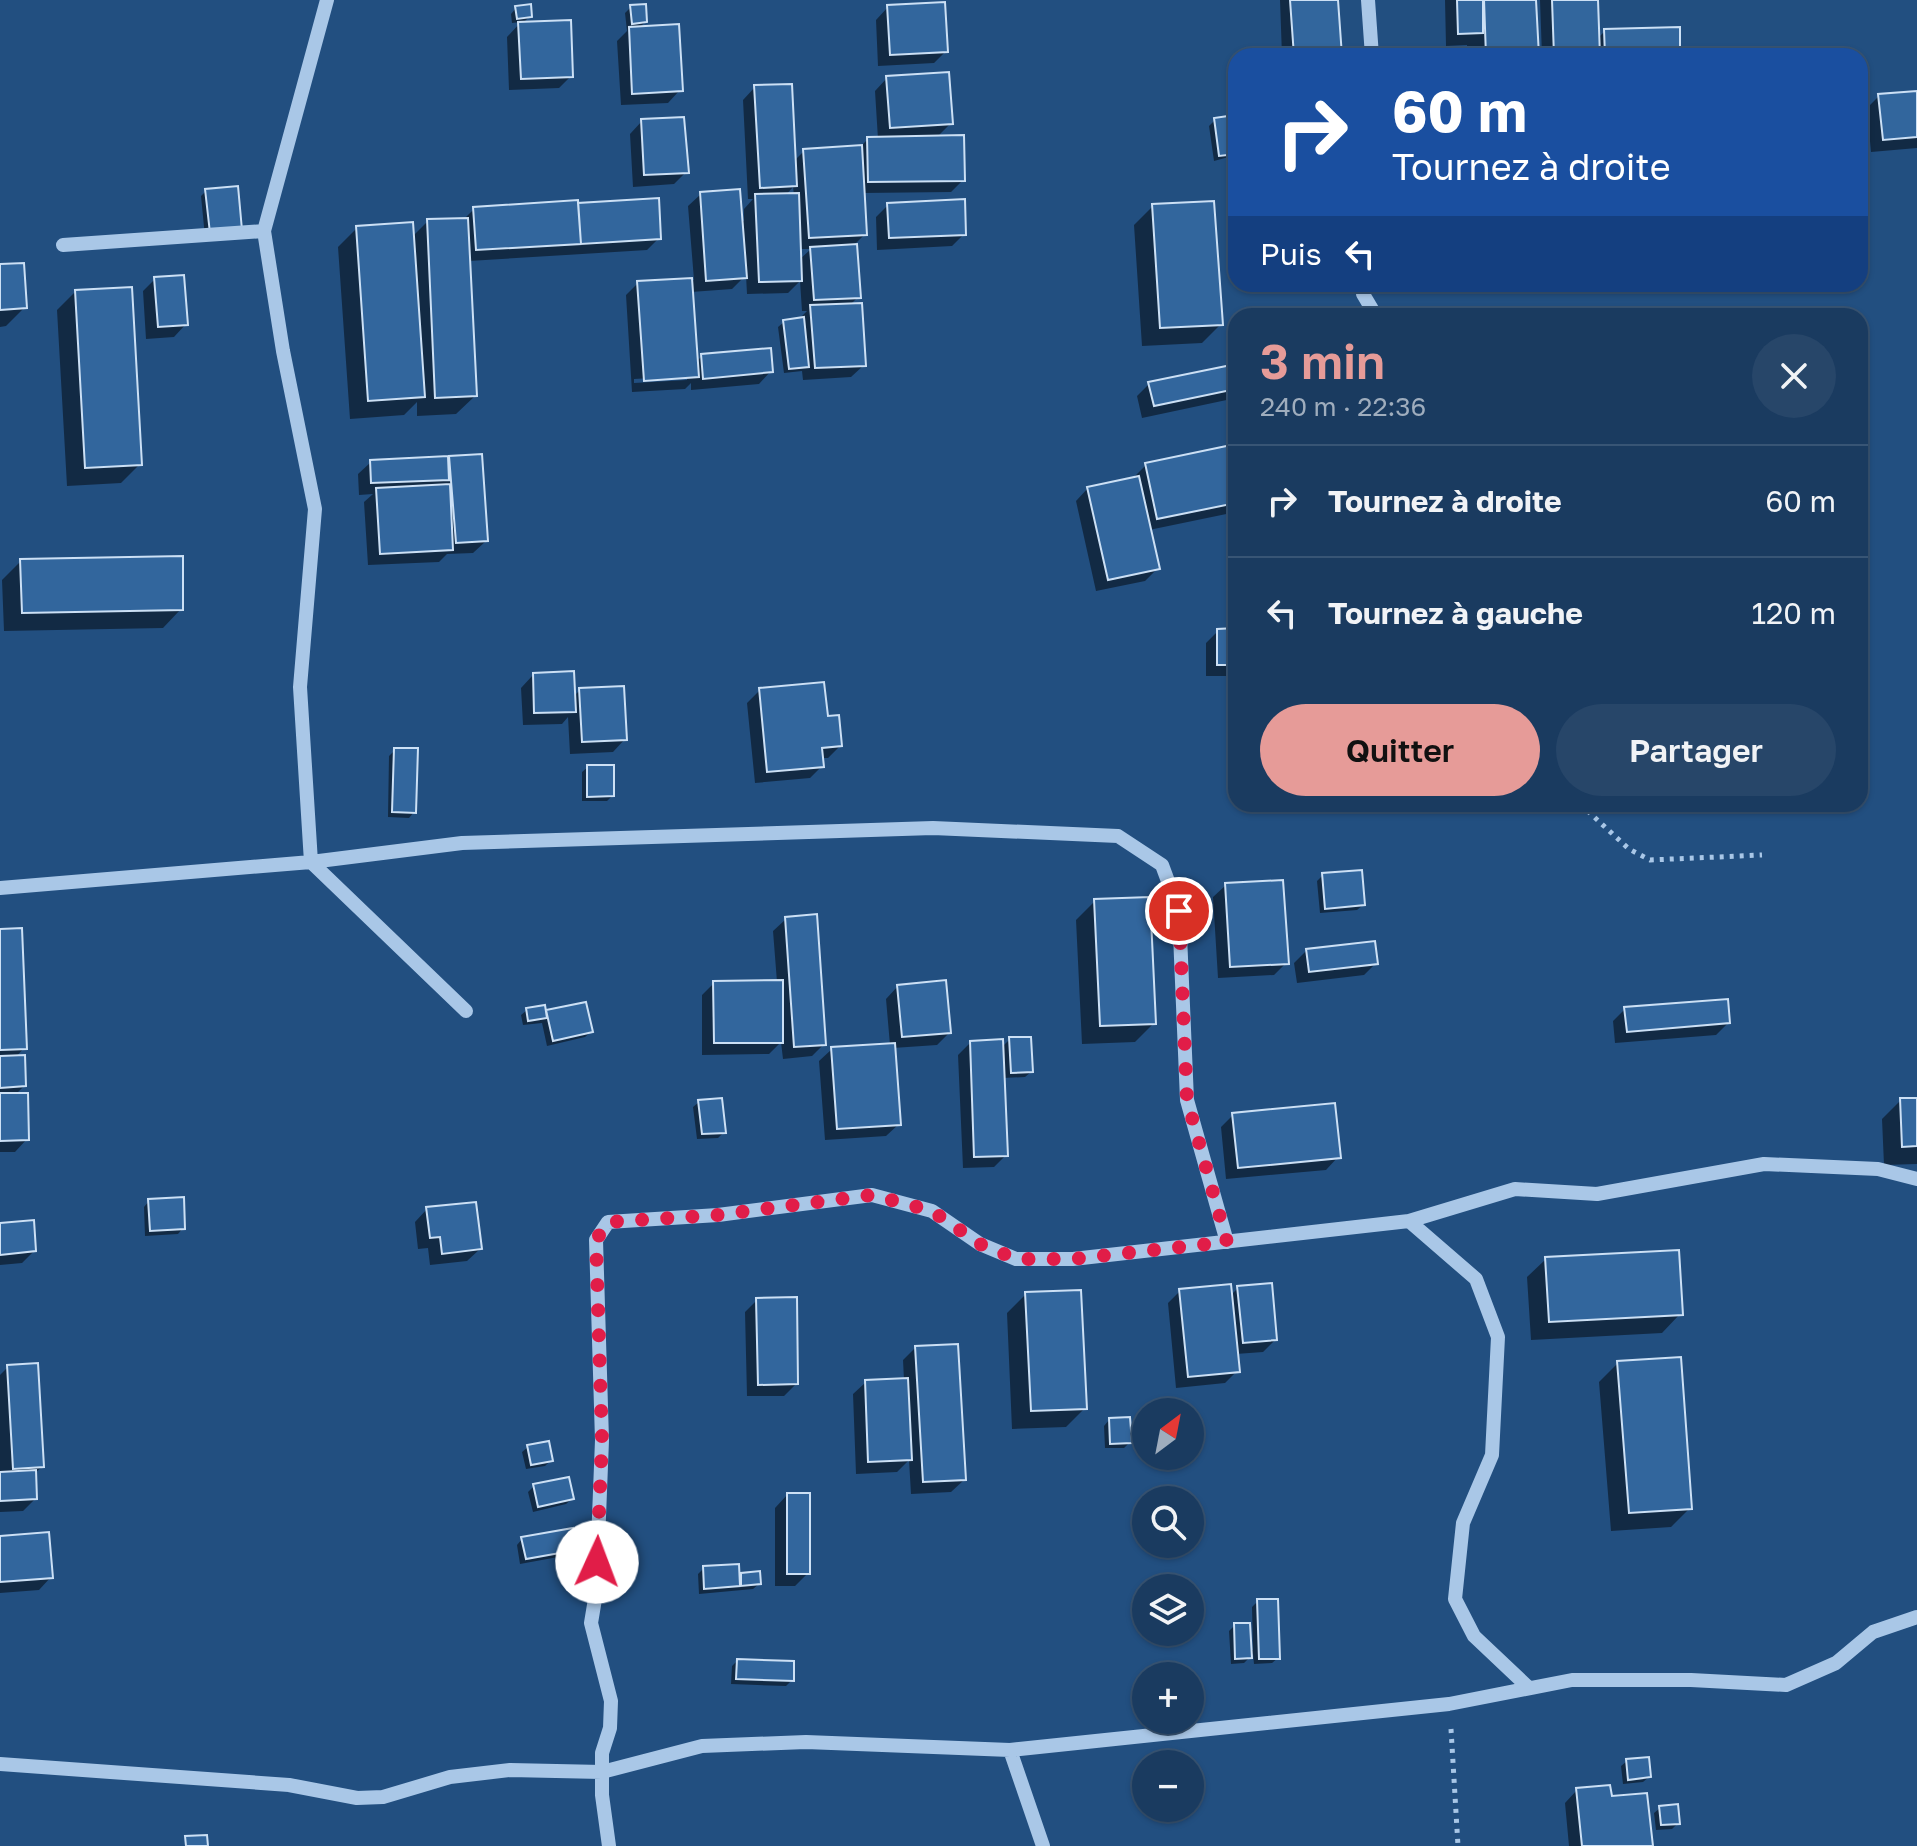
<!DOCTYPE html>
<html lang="fr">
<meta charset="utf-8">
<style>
body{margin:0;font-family:"Golos Text",sans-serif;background:#274669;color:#f1f3f6;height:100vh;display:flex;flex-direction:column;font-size:30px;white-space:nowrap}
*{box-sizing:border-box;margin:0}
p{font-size:26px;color:#9fadbd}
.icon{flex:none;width:44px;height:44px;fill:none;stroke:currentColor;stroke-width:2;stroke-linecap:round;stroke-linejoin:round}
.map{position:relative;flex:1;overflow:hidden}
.side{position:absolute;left:1228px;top:308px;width:640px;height:504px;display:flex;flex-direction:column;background:#1a3b60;border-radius:24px;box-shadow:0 2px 6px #0004,0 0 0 2px #385575}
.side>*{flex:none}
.guide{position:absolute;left:1228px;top:48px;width:640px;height:244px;border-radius:24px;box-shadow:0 2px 6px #0004,0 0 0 2px #385575;background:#1a4fa0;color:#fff;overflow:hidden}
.needle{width:52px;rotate:32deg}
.controls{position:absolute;left:1132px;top:1398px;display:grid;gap:16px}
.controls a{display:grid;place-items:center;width:72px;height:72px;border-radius:50%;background:#1a3b60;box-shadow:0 2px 6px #0004,0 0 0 2px #385575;font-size:40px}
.pin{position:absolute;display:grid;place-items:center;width:68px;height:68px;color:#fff;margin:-34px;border:4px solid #fff;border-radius:50%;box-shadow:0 2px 8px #0007}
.me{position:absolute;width:88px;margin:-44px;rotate:2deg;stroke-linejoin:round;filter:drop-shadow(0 0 6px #0008)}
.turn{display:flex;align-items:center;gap:28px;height:168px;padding:0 32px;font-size:36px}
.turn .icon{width:104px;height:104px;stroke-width:2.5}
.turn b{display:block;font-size:56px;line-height:68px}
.then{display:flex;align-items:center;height:76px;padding:0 32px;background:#0003;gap:16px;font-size:30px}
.round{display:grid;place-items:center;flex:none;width:84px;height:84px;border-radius:42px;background:#274669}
.headline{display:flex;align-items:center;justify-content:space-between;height:136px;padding:0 32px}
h1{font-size:48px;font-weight:600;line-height:60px;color:#e69b98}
.cta{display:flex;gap:16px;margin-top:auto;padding:16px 32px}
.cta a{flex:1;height:92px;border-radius:48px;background:#e69b98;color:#111;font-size:32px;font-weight:600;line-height:92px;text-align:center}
.cta a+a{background:#274669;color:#f1f3f6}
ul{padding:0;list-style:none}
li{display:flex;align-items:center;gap:24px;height:112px;padding:0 32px;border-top:2px solid #385575}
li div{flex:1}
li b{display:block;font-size:30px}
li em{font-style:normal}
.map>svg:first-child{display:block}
.shadow{fill:#0007;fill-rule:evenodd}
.building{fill:#32669d;stroke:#cce0f5;stroke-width:2}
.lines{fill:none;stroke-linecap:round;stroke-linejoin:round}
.path{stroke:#a9c7e7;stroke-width:5;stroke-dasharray:4 6;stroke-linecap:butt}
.minor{stroke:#a9c7e7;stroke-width:14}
.route{stroke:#e11d48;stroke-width:14;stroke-dasharray:0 25.2}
</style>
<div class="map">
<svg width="1917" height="1846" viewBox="0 0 1917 1846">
<rect width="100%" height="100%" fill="#224f80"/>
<path class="shadow" d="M 1280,0 L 1336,0 L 1340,56 L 1282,56 Z
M 1445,0 L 1534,0 L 1537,56 L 1457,56 L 1467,54 L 1467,45 L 1446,46 Z
M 1540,0 L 1596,0 L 1597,39 L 1605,31 L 1678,56 L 1542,56 Z
M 631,7 L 645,22 L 639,28 L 680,90 L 668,103 L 621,105 L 617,41 L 627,31 L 625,13 Z
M 888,7 L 946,51 L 934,63 L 878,66 L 876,20 Z
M 516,8 L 530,16 L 522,24 L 571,76 L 559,88 L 509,90 L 507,37 L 521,22 L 512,23 L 511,14 Z
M 887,78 L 951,123 L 936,138 L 963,180 L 951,192 L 863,193 L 865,234 L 855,244 L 858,297 L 850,305 L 864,365 L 851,377 L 803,380 L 802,371 L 784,373 L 778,327 L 784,322 L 798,320 L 807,311 L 802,311 L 800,281 L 788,293 L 747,294 L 746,275 L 732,289 L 691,292 L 696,362 L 702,356 L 771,371 L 759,384 L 691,390 L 691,383 L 685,389 L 632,392 L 626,295 L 638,283 L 694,280 L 688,206 L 701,194 L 741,221 L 744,221 L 744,209 L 753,199 L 748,199 L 743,100 L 755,87 L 794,161 L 804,151 L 859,148 L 868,139 L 878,139 L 875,91 ZM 793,187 L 794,195 L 785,196 ZM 799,249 L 811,249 L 799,260 ZM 687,376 L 687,380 L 634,383 L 634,379 Z
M 1917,93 L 1917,148 L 1871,152 L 1867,108 L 1879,96 Z
M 1233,118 L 1236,155 L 1214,161 L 1209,126 L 1215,120 Z
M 642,121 L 686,172 L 674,184 L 633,187 L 630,134 Z
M 236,188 L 205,237 L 201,196 L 206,191 Z
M 888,205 L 964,234 L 952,246 L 877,250 L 876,217 Z
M 1153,206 L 1221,324 L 1202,343 L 1142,346 L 1134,225 Z
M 474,209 L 659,238 L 647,250 L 469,261 L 475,396 L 456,414 L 417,416 L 417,402 L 404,415 L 350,419 L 338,247 L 357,228 L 412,237 L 428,221 L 463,220 Z
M 0,266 L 25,307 L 6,326 L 0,327 Z
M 155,279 L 186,324 L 174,337 L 146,339 L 143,291 Z
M 75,292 L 140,464 L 121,483 L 67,486 L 57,310 Z
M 1236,366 L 1236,398 L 1142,418 L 1137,396 L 1149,384 Z
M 1236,446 L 1236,512 L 1149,530 L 1158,568 L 1145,581 L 1096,591 L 1076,501 L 1088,488 L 1134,477 L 1146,465 Z
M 450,458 L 486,541 L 473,553 L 447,554 L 439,562 L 368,565 L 364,502 L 373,494 L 359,495 L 358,474 L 371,462 L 446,462 Z
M 21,561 L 181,609 L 163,628 L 4,631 L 2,580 Z
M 1236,629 L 1236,676 L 1206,676 L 1206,643 L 1218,631 Z
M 533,675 L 574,696 L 580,690 L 625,739 L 613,752 L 570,754 L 568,717 L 562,724 L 523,725 L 521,688 Z
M 760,690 L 826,718 L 840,746 L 828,758 L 821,758 L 822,766 L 810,778 L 755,783 L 747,703 Z
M 395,750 L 414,812 L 409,818 L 388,817 L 389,756 Z
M 588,767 L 612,796 L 607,801 L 582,801 L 582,772 Z
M 1323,875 L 1363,905 L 1357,910 L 1320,913 L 1317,881 Z
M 1226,885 L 1286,963 L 1274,975 L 1218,978 L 1213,897 Z
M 1095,901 L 1154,1023 L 1135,1042 L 1082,1044 L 1076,920 Z
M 786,919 L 824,1044 L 812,1056 L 783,1059 L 781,1042 L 769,1054 L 702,1055 L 702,995 L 714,983 L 777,982 L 773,931 Z
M 0,931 L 24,1048 L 15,1058 L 24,1086 L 15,1095 L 27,1139 L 15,1152 L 0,1152 Z
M 1306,951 L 1376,963 L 1364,975 L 1297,983 L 1294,963 Z
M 898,986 L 949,1033 L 937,1045 L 893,1048 L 899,1124 L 886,1136 L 825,1140 L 819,1061 L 832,1049 L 890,1045 L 886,999 Z
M 584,1004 L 591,1032 L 585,1037 L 547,1046 L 542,1023 L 523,1025 L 521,1015 L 527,1010 L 544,1013 Z
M 1625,1009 L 1728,1023 L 1716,1035 L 1615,1043 L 1613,1021 Z
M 1010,1039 L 1031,1072 L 1025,1077 L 1003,1078 L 1006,1155 L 994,1167 L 963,1168 L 958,1055 L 970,1043 L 1001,1048 Z
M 1901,1100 L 1917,1100 L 1917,1164 L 1884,1165 L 1882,1119 Z
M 699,1102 L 724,1132 L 718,1138 L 697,1139 L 693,1107 Z
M 1233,1115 L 1338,1157 L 1326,1170 L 1226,1179 L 1221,1127 Z
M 149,1201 L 183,1228 L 178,1234 L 145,1236 L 144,1207 Z
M 427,1209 L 480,1249 L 467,1261 L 430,1265 L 428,1248 L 418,1249 L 415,1222 Z
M 0,1225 L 34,1251 L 22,1263 L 0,1265 Z
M 1546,1259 L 1680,1314 L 1662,1333 L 1531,1340 L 1527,1277 Z
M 1238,1288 L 1275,1340 L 1263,1352 L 1236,1354 L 1237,1371 L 1225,1383 L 1176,1388 L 1168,1303 L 1180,1291 L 1230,1296 Z
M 1026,1294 L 1085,1408 L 1066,1427 L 1012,1429 L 1007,1313 Z
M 757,1300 L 796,1384 L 784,1396 L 747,1396 L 745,1312 Z
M 915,1348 L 964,1480 L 951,1492 L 911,1494 L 909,1460 L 897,1472 L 856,1474 L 853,1394 L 866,1382 L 904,1380 L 903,1360 Z
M 1618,1363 L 1690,1508 L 1671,1527 L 1611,1531 L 1599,1382 Z
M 8,1367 L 42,1467 L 34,1474 L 35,1499 L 23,1511 L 0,1512 L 0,1375 Z
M 1109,1420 L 1130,1442 L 1124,1448 L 1105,1448 L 1104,1426 Z
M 528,1447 L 551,1460 L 545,1466 L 526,1469 L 522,1452 Z
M 534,1486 L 572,1499 L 566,1504 L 533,1512 L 528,1492 Z
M 787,1495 L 808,1573 L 795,1586 L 775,1586 L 775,1508 Z
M 0,1538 L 51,1577 L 39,1590 L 0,1593 Z
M 522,1539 L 575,1550 L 569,1555 L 520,1564 L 517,1545 Z
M 704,1568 L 737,1575 L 758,1573 L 759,1584 L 753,1589 L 699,1594 L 698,1574 Z
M 1258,1601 L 1278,1658 L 1272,1663 L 1254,1664 L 1253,1654 L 1244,1663 L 1231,1664 L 1229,1631 L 1235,1625 L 1250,1650 L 1253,1650 L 1252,1607 Z
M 737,1661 L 792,1680 L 786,1686 L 731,1684 L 732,1666 Z
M 1627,1761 L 1649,1777 L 1643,1782 L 1623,1784 L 1621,1766 Z
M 1577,1790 L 1610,1798 L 1651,1846 L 1569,1846 L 1565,1803 Z
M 1660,1808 L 1678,1823 L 1672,1829 L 1656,1830 L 1654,1813 Z"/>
<path class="building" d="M 1290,0 L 1338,0 L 1342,56 L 1294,56 Z
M 1457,0 L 1483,0 L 1483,33 L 1458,34 Z
M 1484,0 L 1536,0 L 1539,56 L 1486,56 Z
M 1552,0 L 1598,0 L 1600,56 L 1554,56 Z
M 945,2 L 948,52 L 890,55 L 887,5 Z
M 531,4 L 532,17 L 517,19 L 515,6 Z
M 646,4 L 647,22 L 632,24 L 630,5 Z
M 571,20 L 573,77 L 521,79 L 518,22 Z
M 679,24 L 683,91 L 632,94 L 629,27 Z
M 1680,27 L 1680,56 L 1605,56 L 1604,29 Z
M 1479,51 L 1479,56 L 1458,56 L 1458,52 Z
M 949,72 L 953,124 L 890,128 L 886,76 Z
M 792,84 L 797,186 L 760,188 L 754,85 Z
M 1917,91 L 1917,137 L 1883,140 L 1878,94 Z
M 1235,115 L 1236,154 L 1219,156 L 1214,118 Z
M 684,117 L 689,173 L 644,175 L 641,119 Z
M 964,135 L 965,181 L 868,182 L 867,137 Z
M 862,145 L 867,235 L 809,238 L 803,149 Z
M 238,186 L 242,230 L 210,233 L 205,189 Z
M 740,189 L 747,278 L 706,281 L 700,192 Z
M 799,193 L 802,281 L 759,282 L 755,194 Z
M 659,198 L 661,239 L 581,244 L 578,203 Z
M 965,199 L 966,235 L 889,238 L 887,203 Z
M 578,200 L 581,244 L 476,250 L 473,207 Z
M 1214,201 L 1223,325 L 1160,328 L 1152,204 Z
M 468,218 L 477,396 L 435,398 L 427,219 Z
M 413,222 L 425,397 L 368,401 L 356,226 Z
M 857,244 L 861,298 L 814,300 L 810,247 Z
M 24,263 L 27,308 L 0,310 L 0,264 Z
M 184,275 L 188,325 L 158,327 L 154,277 Z
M 692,278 L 699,377 L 644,381 L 637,281 Z
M 132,287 L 142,465 L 85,468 L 75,290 Z
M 862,303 L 866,366 L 815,368 L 810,305 Z
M 804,317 L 809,367 L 789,369 L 783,320 Z
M 771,348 L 773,372 L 703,379 L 701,354 Z
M 1236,364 L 1236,389 L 1154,406 L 1148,382 Z
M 1236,444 L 1236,503 L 1157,519 L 1145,463 Z
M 482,454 L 488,541 L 456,543 L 449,456 Z
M 448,456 L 449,480 L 371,483 L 370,460 Z
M 1139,476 L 1160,569 L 1108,580 L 1087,487 Z
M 450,484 L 453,550 L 380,554 L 376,488 Z
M 183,556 L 183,610 L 22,613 L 20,559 Z
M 1236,628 L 1236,665 L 1217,665 L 1217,629 Z
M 574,671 L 576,712 L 534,713 L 533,673 Z
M 824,682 L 828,716 L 839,715 L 842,746 L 822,748 L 824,767 L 767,772 L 759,688 Z
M 624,686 L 627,740 L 582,742 L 579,688 Z
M 394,748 L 418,748 L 416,813 L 392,812 Z
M 587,765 L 614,765 L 614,796 L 587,797 Z
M 1362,870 L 1365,905 L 1325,909 L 1322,873 Z
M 1283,880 L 1289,964 L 1230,967 L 1225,883 Z
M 1150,897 L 1156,1024 L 1100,1026 L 1094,899 Z
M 817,914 L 826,1045 L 794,1047 L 785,917 Z
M 22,928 L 27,1049 L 0,1050 L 0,929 Z
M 1375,941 L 1378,964 L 1309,972 L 1306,949 Z
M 783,980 L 783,1043 L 714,1043 L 713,981 Z
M 946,980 L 951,1033 L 902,1037 L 897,985 Z
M 1728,999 L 1730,1023 L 1627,1032 L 1624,1007 Z
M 586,1002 L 593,1032 L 553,1041 L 546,1010 Z
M 545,1005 L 547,1018 L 528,1021 L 526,1008 Z
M 1009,1037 L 1031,1037 L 1033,1072 L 1011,1073 Z
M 1003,1039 L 1008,1156 L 974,1157 L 970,1041 Z
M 895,1043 L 901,1125 L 837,1129 L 831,1047 Z
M 25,1055 L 26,1086 L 0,1088 L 0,1056 Z
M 0,1093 L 28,1093 L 29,1140 L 0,1141 Z
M 722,1098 L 726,1133 L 702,1134 L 698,1100 Z
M 1900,1098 L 1917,1098 L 1917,1146 L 1902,1147 Z
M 1335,1103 L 1341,1158 L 1238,1168 L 1232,1113 Z
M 184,1197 L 185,1229 L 150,1231 L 148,1199 Z
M 476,1202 L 482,1249 L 442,1254 L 440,1237 L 430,1238 L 426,1207 Z
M 34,1220 L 36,1251 L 0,1255 L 0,1223 Z
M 1679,1250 L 1683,1315 L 1549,1322 L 1545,1257 Z
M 1272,1283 L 1277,1340 L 1243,1343 L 1237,1286 Z
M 1231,1284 L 1240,1372 L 1188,1377 L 1179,1289 Z
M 1081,1290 L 1087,1409 L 1031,1411 L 1025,1292 Z
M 797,1297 L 798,1384 L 758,1385 L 756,1298 Z
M 958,1344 L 966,1480 L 923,1482 L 915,1346 Z
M 1681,1357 L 1692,1509 L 1629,1513 L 1617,1361 Z
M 38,1363 L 44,1467 L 13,1469 L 7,1365 Z
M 908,1378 L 912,1460 L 868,1462 L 865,1380 Z
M 1130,1417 L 1132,1443 L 1110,1444 L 1109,1418 Z
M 549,1441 L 553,1461 L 531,1465 L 527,1445 Z
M 36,1470 L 37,1499 L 0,1501 L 0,1472 Z
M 569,1477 L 574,1499 L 538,1507 L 533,1484 Z
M 787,1493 L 810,1493 L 810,1574 L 787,1574 Z
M 573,1528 L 577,1550 L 526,1559 L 521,1537 Z
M 49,1532 L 53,1578 L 0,1582 L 0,1536 Z
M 739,1564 L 740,1586 L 704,1589 L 703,1566 Z
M 760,1571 L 761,1584 L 741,1586 L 741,1573 Z
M 1257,1599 L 1278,1599 L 1280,1659 L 1259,1659 Z
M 1234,1623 L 1250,1623 L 1252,1658 L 1235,1659 Z
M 737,1659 L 794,1661 L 794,1681 L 736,1679 Z
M 1649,1757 L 1651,1777 L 1628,1780 L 1626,1759 Z
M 1610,1785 L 1612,1796 L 1647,1793 L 1653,1846 L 1582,1846 L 1576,1788 Z
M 1678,1804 L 1680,1824 L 1661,1825 L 1659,1806 Z
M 207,1835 L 208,1846 L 186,1846 L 185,1836 Z"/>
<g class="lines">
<path class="path" d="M 1580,804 L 1629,849 L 1650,860 L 1762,855
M 1451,1729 L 1458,1846"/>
<path class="minor" d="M 1368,0 L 1372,56
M 264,231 L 283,351 L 315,509 L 300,687 L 311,862 L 466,1011
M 63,245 L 264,231 L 327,0
M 1364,284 L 1363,294 L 1376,316
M 0,888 L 311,862 L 462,843 L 933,828 L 1118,836 L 1162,865 L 1179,911 L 1187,1100 L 1227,1242
M 1409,1221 L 1476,1279 L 1498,1337 L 1492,1455 L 1463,1523 L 1455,1599 L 1474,1636 L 1529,1688
M 1010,1750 L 1043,1846
M 0,1764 L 289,1785 L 357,1798 L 383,1797 L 450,1777 L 510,1770 L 602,1772 L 702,1746 L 806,1742 L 1010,1750 L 1449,1704 L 1572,1680 L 1691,1680 L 1786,1685 L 1836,1663 L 1873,1632 L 1917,1617
M 609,1846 L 602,1795 L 602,1753 L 610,1728 L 611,1701 L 591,1623 L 596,1593 L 602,1440 L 596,1240 L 608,1222 L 718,1215 L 872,1195 L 932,1211 L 980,1244 L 1016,1259 L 1073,1259 L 1409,1221 L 1515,1189 L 1597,1194 L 1764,1164 L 1878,1169 L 1917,1179"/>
</g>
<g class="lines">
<path class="route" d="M 597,1562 L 602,1440 L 596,1240 L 608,1222 L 718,1215 L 872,1195 L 932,1211 L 980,1244 L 1016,1259 L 1073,1259 L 1227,1242 L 1187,1100 L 1179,911"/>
</g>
</svg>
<div class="controls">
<a><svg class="needle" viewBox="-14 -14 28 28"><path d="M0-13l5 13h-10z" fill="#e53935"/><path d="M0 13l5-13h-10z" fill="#9fadbd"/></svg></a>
<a><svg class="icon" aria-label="search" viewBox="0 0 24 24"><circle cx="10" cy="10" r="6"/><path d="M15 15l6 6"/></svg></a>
<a><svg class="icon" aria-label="layers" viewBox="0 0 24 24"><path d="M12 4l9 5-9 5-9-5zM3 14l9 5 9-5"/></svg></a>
<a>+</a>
<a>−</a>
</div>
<div class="pin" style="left:1179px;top:911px;background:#d93025"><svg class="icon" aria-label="arrive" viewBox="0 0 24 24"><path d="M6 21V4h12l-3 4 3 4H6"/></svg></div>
<svg class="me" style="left:597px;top:1562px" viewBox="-20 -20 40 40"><circle r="19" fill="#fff"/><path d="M0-13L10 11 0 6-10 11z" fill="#e11d48"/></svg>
<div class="guide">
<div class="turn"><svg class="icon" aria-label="right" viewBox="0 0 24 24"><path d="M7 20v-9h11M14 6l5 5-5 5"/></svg><div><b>60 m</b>Tournez à droite</div></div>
<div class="then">Puis<svg class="icon" aria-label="left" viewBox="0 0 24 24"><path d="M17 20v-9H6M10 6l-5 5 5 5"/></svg></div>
</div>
<section class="side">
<div class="headline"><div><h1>3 min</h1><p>240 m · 22:36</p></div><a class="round"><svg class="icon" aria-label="close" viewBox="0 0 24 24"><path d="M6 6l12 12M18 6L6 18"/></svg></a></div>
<ul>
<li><svg class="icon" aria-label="right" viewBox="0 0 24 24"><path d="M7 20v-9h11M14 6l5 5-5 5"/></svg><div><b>Tournez à droite</b></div><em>60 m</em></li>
<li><svg class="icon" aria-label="left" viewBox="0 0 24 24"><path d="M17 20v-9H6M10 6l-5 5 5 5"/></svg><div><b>Tournez à gauche</b></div><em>120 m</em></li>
</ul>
<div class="cta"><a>Quitter</a><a>Partager</a></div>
</section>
</div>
